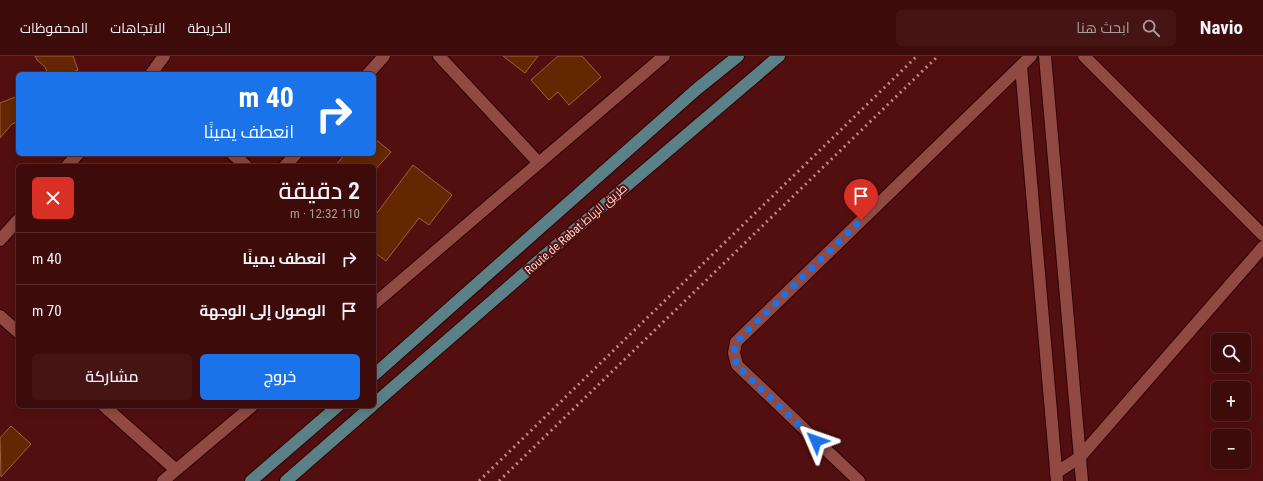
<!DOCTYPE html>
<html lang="ar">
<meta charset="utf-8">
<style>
body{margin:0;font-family:"Roboto Condensed",Cairo,sans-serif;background:#451414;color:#f1f3f6;direction:rtl;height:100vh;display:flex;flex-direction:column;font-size:15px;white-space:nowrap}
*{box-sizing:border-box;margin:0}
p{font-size:13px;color:#ad9b9d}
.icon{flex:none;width:22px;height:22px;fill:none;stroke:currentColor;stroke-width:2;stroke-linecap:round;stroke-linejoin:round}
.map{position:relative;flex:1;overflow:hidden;direction:ltr}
.sheet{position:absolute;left:16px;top:108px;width:360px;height:244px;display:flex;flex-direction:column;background:#3e0b0b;border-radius:6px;box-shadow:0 2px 10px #0003,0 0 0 1px #572b2c;direction:rtl}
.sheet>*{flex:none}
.banner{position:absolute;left:16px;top:16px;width:360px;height:84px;border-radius:6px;box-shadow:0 2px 10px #0003,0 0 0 1px #572b2c;direction:rtl;background:#1a73e8;color:#fff;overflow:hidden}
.buttons{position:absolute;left:1211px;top:277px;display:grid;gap:8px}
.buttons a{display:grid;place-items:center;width:40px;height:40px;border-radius:6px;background:#3e0b0b;box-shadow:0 2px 10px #0003,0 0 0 1px #572b2c;font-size:20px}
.pin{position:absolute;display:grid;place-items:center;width:34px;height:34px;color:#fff;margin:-41px -17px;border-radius:50% 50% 50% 0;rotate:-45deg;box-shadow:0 0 4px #0007}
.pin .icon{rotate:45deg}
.me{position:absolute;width:44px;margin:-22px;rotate:313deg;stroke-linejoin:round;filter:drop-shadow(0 0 3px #0008)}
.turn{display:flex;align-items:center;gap:14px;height:84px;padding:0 16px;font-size:18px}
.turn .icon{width:52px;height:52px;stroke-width:2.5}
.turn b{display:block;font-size:28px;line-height:34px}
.round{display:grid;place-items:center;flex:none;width:42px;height:42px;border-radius:6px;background:#451414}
.head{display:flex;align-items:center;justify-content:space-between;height:68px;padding:0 16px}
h1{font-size:24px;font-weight:600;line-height:30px}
.cta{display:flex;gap:8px;margin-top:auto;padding:8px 16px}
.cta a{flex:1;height:46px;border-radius:6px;background:#1a73e8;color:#fff;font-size:16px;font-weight:600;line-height:46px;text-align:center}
.cta a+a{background:#451414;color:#f1f3f6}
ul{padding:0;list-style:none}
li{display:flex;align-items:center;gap:12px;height:52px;padding:0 16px;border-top:1px solid #572b2c}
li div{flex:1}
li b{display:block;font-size:15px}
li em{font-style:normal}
header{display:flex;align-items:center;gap:24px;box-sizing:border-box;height:56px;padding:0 20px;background:#3e0b0b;border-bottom:1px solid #572b2c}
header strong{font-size:19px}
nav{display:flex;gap:22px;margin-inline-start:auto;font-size:14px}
.search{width:280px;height:36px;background:#451414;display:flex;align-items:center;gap:10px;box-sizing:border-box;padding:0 14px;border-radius:6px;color:#ad9b9d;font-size:15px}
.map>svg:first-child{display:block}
.building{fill:#642701;stroke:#a35f3f}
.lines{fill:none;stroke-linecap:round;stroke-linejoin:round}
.minor-casing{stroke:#300002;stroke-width:14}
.major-casing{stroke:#300002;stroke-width:14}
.minor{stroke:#914943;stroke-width:12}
.major{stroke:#5a8187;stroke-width:12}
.rail{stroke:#bd8885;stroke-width:3;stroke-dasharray:2 4;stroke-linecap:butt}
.route{stroke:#1a73e8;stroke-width:7;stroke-dasharray:0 12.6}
.labels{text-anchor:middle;stroke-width:4;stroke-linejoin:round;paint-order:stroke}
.street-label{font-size:12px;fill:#ffd3ce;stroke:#530f0f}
</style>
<header>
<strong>Navio</strong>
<div class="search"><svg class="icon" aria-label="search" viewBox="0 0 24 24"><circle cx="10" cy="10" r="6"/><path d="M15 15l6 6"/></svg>ابحث هنا</div>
<nav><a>الخريطة</a><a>الاتجاهات</a><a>المحفوظات</a></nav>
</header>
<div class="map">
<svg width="1263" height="425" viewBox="0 0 1263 425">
<rect width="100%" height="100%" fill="#530f0f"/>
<path class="building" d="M 35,0 L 73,0 L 78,14 L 68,18 L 48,18 L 45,11 L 37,4 Z
M 503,0 L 538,0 L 525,17 Z
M 558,0 L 582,0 L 601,21 L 569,49 L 558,36 L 549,44 L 531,24 Z
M 18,40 L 18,65 L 12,68 L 0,82 L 0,47 Z
M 374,82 L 391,96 L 374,115 L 374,110 L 335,110 L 345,98 L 374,98 Z
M 413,109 L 452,139 L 429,169 L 419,162 L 386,205 L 374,196 L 374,161 Z
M 11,370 L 31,388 L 1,421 L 0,382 Z"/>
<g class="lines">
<g class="minor-casing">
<path id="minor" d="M 439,0 L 538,106
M 1045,0 L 1082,425
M 1084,0 L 1263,179
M 1021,10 L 1057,425
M 151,18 L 164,0
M 368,18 L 384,0
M 233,98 L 246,110
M 67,110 L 78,98
M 285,110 L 296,98
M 0,184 L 18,164
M 374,248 C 471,166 567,82 664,0
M 0,260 L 18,276
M 104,350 L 176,414
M 1056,417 L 1080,401 L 1263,191
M 163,425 L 252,350
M 859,425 L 737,309 L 734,297 L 736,286 L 1031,0"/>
</g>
<g class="major-casing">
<path id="major" d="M 374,319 L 697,33 L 738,0
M 374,348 L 543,201 L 779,0
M 251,425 L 338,350
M 286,425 L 372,350"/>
</g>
<use href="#minor" class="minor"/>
<use href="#major" class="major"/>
<path class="rail" d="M 479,425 L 917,0
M 499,425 L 938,0"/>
</g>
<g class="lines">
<path class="route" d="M 816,385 L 737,310 L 734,297 L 736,286 L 861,164"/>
</g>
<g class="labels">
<g class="street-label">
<text transform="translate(576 173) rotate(-41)" y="4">Route de Rabat طريق الرباط</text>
</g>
</g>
</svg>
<div class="buttons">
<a><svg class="icon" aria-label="search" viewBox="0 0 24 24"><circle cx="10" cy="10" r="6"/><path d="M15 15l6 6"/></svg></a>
<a>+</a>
<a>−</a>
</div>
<div class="pin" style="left:861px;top:164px;background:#d93025"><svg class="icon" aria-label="arrive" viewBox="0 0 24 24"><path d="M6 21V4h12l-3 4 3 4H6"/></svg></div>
<svg class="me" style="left:816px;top:385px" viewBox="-20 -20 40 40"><path d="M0-17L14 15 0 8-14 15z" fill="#1a73e8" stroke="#fff" stroke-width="4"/></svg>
<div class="banner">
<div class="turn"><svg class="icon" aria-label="right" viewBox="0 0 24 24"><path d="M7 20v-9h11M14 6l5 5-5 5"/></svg><div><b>40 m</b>انعطف يمينًا</div></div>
</div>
<section class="sheet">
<div class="head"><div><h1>2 دقيقة</h1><p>110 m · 12:32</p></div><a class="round" style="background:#d93025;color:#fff"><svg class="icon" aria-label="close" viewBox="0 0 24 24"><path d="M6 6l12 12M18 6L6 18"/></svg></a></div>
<ul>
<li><svg class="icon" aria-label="right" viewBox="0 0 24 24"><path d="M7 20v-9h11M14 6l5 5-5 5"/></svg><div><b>انعطف يمينًا</b></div><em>40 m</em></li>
<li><svg class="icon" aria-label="arrive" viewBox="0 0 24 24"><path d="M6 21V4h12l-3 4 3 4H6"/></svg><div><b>الوصول إلى الوجهة</b></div><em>70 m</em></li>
</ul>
<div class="cta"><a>خروج</a><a>مشاركة</a></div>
</section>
</div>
